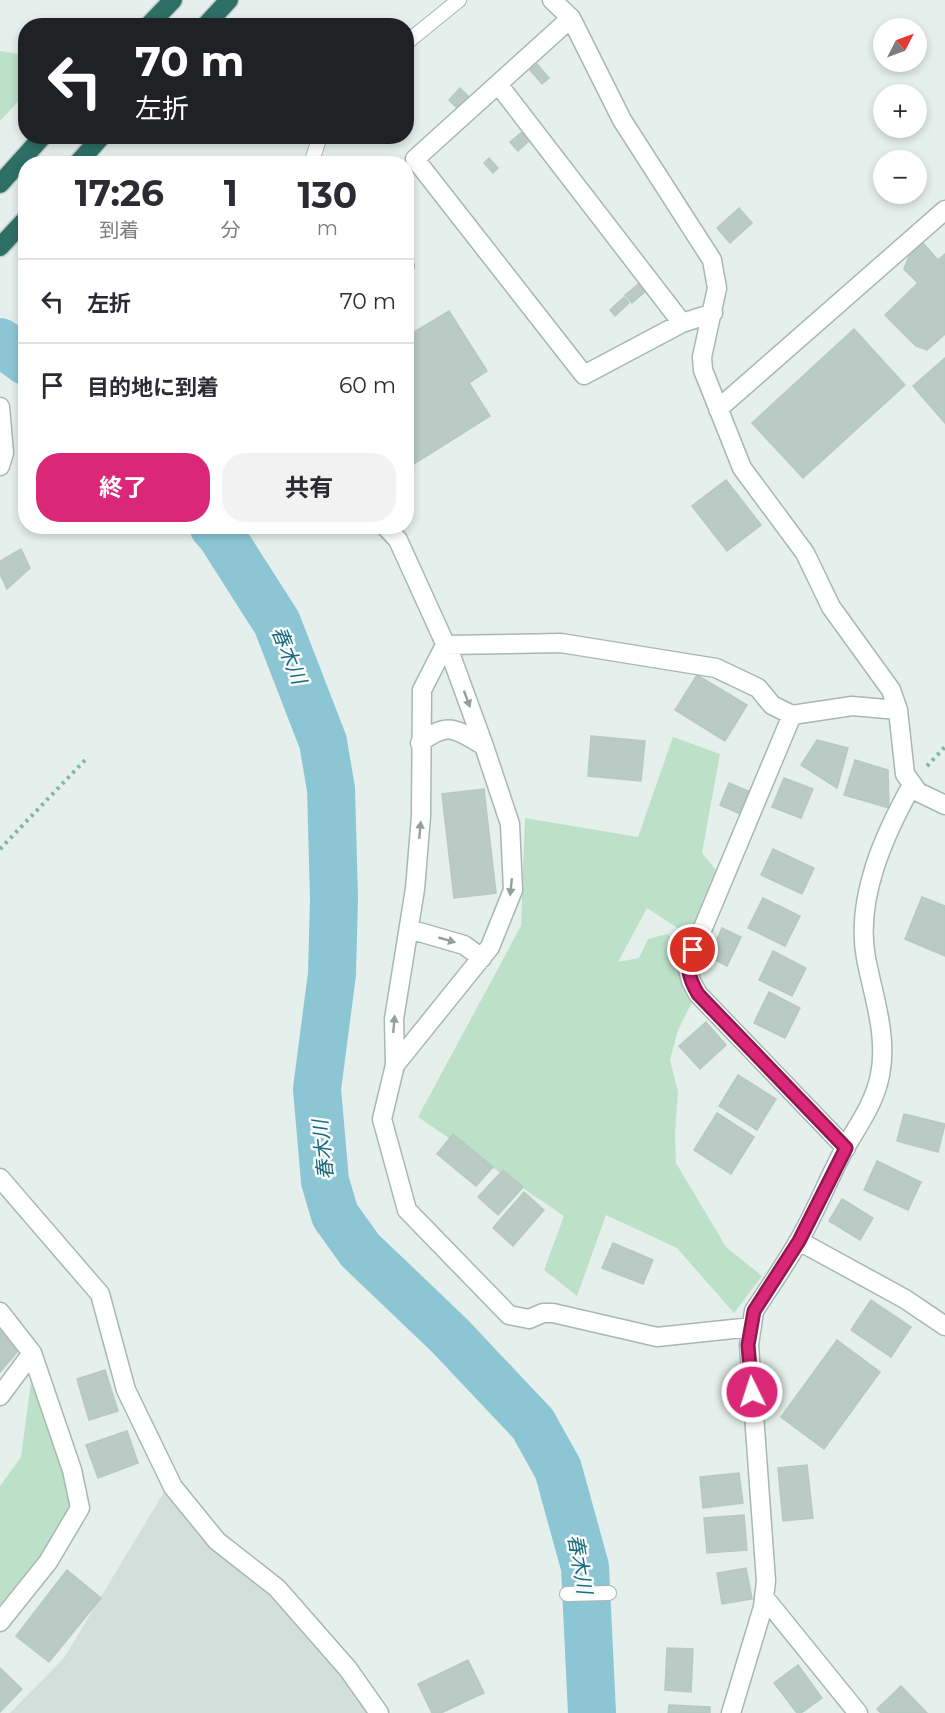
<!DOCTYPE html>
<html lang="ja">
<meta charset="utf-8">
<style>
body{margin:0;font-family:Montserrat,"Noto Sans JP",sans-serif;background:#f2f2f3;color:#2b2b33;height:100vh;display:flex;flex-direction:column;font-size:22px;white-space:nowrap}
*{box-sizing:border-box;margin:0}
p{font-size:20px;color:#7c7c81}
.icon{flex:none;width:33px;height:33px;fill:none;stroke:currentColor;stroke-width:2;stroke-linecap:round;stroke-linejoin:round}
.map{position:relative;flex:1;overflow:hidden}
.details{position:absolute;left:18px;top:156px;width:396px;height:378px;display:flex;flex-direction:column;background:#fff;border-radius:24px;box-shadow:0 3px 9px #0003}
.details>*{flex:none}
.hud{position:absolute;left:18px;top:18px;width:396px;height:126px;border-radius:24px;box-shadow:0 3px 9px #0003;background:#202124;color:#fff;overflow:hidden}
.needle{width:39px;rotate:48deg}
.controls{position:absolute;left:873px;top:18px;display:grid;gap:12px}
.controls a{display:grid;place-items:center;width:54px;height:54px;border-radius:50%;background:#fff;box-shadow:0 3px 9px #0003;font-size:30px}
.pin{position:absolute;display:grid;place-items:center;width:51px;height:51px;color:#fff;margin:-26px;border:3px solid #fff;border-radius:50%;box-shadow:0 2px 6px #0007}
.me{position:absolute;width:66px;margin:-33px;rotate:356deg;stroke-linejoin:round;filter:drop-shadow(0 0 4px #0008)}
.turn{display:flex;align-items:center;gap:21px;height:126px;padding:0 18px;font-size:27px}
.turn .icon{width:78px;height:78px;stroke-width:2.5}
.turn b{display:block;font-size:42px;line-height:51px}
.eta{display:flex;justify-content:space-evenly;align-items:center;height:102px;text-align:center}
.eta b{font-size:36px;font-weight:700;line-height:42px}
.primary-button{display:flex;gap:12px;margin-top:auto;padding:12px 18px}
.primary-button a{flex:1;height:69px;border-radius:24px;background:#db2777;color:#fff;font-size:24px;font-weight:700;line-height:69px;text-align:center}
.primary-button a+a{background:#f2f2f3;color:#2b2b33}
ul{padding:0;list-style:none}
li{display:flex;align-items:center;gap:18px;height:84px;padding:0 18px;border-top:2px solid #e1e1e2}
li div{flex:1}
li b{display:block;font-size:22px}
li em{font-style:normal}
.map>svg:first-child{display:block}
.built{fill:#d3dfda}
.green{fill:#bde0c9}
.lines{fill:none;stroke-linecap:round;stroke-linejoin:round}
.river{stroke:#8cc6d5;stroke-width:48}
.building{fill:#bacac4;stroke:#b7c9c2;stroke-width:1.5}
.lane-casing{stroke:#a7b8b3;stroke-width:16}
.street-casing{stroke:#a7b8b3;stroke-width:21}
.highway-casing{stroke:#c1cac8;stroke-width:21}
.path{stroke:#84b3a7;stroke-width:4;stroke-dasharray:3 4.5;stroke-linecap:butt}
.lane{stroke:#fff;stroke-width:14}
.street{stroke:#fff;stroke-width:18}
.highway{stroke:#2d6f65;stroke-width:18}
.oneway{fill:#91a09d}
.route-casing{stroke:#8e194d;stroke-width:15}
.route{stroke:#db2777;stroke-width:10}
.labels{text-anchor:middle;stroke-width:5;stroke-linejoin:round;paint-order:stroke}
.water-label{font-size:20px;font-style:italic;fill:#1a6a81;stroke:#f6fbf9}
</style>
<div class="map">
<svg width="945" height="1713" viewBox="0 0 945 1713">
<rect width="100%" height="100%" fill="#e5efeb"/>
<path class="built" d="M 167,1487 L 276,1594 L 371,1713 L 10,1713 L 64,1658 Z"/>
<path class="green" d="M 0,51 L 26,55 L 25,94 L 0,121 Z
M 673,737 L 720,754 L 702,853 L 724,880 L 696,940 L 647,908 L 618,962 L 639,958 L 648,939 L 667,934 L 684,950 L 685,974 L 694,998 L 678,1030 L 670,1060 L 678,1092 L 675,1133 L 676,1163 L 726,1247 L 762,1276 L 734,1313 L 677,1248 L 606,1215 L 577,1296 L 544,1270 L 564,1216 L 418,1117 L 521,926 L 525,818 L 638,837 Z
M 31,1382 L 57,1451 L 73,1505 L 43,1560 L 0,1606 L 0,1486 L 21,1457 Z"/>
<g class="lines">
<path class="river" d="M 0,342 L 26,361
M 213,526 L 221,535 L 277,623 L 323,742 L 331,789 L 334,898 L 332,974 L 317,1089 L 325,1181 L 335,1215 L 360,1250 L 450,1336 L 533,1424 L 558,1469 L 585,1567 L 592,1713"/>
</g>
<path class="building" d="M 537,64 L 549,78 L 542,84 L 530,70 Z
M 460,88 L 469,97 L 457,108 L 449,100 Z
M 522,132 L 530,140 L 518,151 L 510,142 Z
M 489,158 L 498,168 L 493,173 L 484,163 Z
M 739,208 L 752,223 L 730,243 L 717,228 Z
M 917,236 L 938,260 L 945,254 L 945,334 L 927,350 L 916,346 L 885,315 L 918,283 L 904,269 Z
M 641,282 L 648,289 L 632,303 L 625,295 Z
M 624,297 L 629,303 L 615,316 L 610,310 Z
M 449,311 L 487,371 L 469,383 L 490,416 L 409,467 L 406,463 L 406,337 Z
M 854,329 L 905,385 L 803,478 L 752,423 Z
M 945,358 L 945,423 L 913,386 Z
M 726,480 L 761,525 L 727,551 L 692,506 Z
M 21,549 L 30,568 L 7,589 L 0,574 L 0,561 Z
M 697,675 L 747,705 L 725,741 L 675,710 Z
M 591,736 L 645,741 L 641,781 L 588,776 Z
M 817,740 L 848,748 L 837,788 L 801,765 Z
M 855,760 L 888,770 L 889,808 L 844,795 Z
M 784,778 L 813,789 L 801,818 L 772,807 Z
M 729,783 L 755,794 L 745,816 L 720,805 Z
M 484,789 L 496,893 L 454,898 L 442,794 Z
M 773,849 L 814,868 L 802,894 L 761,875 Z
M 922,897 L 945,906 L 945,956 L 905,939 Z
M 763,898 L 800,916 L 785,946 L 748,928 Z
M 722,928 L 741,937 L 727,966 L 709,957 Z
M 773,951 L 806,968 L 792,996 L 759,980 Z
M 769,992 L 800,1008 L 785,1038 L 754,1023 Z
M 706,1022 L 726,1045 L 700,1069 L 679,1046 Z
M 738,1075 L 776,1099 L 757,1130 L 719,1106 Z
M 717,1113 L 754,1137 L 731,1174 L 694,1150 Z
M 904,1114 L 945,1124 L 938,1152 L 897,1141 Z
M 453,1134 L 493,1167 L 476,1186 L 437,1154 Z
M 877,1161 L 921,1182 L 908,1210 L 864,1190 Z
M 503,1170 L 523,1187 L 498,1215 L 478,1197 Z
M 524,1192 L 544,1210 L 513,1246 L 493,1228 Z
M 842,1199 L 873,1218 L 860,1240 L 829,1221 Z
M 613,1243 L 653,1260 L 643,1284 L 602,1268 Z
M 871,1300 L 911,1327 L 891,1357 L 851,1330 Z
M 0,1328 L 22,1346 L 0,1372 Z
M 837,1340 L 880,1372 L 824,1449 L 781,1417 Z
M 105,1370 L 118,1411 L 89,1420 L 77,1379 Z
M 127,1431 L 138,1463 L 98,1478 L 86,1445 Z
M 807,1465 L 813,1518 L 783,1521 L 778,1468 Z
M 739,1473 L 743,1503 L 703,1508 L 700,1477 Z
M 744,1515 L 747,1550 L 707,1553 L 704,1518 Z
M 746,1568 L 752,1599 L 722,1604 L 717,1573 Z
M 67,1570 L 101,1598 L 49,1662 L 16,1636 Z
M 667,1648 L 693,1649 L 691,1692 L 665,1690 Z
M 468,1660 L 484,1693 L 441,1713 L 432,1713 L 418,1684 Z
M 798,1665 L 822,1698 L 801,1713 L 797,1713 L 774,1683 Z
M 0,1668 L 22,1689 L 0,1712 Z
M 901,1686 L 927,1713 L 881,1713 L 877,1709 Z
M 669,1705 L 710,1707 L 710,1713 L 668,1713 Z"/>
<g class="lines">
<g class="lane-casing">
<path id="lane" d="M 406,43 L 459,0
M 311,164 L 320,136
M 406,266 L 407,266
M 567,1594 L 609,1593"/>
</g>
<g class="street-casing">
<path id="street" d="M 552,0 L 571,18 L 622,120 L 712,260 L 717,288 L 702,357 L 703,370 L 742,468 L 805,553 L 831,607 L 891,690 L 898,710 L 905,774 L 918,792 L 945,805
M 571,18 L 415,159 L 584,375 L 682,323 L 713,313
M 498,84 L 682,323
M 0,407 L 4,453 L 0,466
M 718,409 L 945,210
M 385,526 L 398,540 L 453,661 L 484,746 L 510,824 L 513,890 L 490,947 L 395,1065 L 394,1019 L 415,889 L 421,816 L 422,690 L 445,645
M 445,645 L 561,643 L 716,668 L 758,688 L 772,705 L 792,715
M 420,743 C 448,720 457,730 484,746
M 409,929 L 464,945 L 482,958
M 395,1065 L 382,1119 L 407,1210 L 509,1315 L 529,1319 L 543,1313 L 553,1313 L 657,1337 L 752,1327
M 846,1148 L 698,994 L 691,981 L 687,966 L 792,715 L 852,706 L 898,710
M 0,1178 L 100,1294 L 126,1390 L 173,1487 L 217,1541 L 277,1588 L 348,1669 L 379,1713
M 799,1241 L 905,1299 L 945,1326
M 0,1312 L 32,1353 L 72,1470 L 80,1508 L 48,1562 L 0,1622
M 0,1396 L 32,1353
M 764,1597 L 858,1713
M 731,1713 L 763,1607 L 766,1581 L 749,1345 L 754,1311 C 769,1288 785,1265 798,1242 C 816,1212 828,1179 845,1148 C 859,1124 875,1102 880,1075 C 888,1036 873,995 866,958 C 855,899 884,835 912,785"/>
</g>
<g class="highway-casing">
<path id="highway" d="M 148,26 L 173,0
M 205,26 L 229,0
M 77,164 L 102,136
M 0,184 L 43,136
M 0,247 L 26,219"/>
</g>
<path class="path" d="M 927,766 L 945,747
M 0,849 L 87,758"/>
<use href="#lane" class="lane"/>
<use href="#street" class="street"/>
<use href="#highway" class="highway"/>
</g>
<defs><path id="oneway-solid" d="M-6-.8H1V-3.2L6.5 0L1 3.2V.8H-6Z" transform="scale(1.5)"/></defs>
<g class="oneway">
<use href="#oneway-solid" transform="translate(467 699) rotate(70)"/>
<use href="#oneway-solid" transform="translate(420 830) rotate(-85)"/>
<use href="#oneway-solid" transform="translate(511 887) rotate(96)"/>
<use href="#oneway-solid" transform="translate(447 940) rotate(16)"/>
<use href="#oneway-solid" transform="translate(394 1024) rotate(-85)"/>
</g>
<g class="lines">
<g class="route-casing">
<path id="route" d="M 693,950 C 686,967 688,977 698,994 L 846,1148 L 799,1241 L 754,1311 L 748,1345 L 752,1392"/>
</g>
<use href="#route" class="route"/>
</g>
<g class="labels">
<g class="water-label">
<text transform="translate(289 655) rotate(68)" y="7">春木川</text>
<text transform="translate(323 1150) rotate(-96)" y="7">春木川</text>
<text transform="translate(580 1564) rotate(80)" y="7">春木川</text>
</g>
</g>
</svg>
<div class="controls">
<a><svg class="needle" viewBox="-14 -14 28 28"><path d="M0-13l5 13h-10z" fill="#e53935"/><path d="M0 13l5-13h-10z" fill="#7c7c81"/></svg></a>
<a>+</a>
<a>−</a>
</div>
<div class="pin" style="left:693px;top:950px;background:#d93025"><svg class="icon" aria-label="arrive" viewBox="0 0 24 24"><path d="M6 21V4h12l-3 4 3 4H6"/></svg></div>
<svg class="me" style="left:752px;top:1392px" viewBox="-20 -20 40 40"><circle r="17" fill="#db2777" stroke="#fff" stroke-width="3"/><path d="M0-11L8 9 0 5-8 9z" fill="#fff"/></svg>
<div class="hud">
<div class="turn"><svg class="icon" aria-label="left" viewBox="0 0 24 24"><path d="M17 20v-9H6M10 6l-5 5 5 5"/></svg><div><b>70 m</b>左折</div></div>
</div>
<section class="details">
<div class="eta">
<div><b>17:26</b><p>到着</p></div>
<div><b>1</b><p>分</p></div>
<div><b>130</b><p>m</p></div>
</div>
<ul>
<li><svg class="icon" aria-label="left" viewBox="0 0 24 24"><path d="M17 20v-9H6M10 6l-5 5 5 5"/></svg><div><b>左折</b></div><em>70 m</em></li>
<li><svg class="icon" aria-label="arrive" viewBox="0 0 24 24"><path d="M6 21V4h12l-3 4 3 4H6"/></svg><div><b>目的地に到着</b></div><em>60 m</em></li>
</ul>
<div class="primary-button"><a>終了</a><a>共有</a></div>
</section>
</div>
